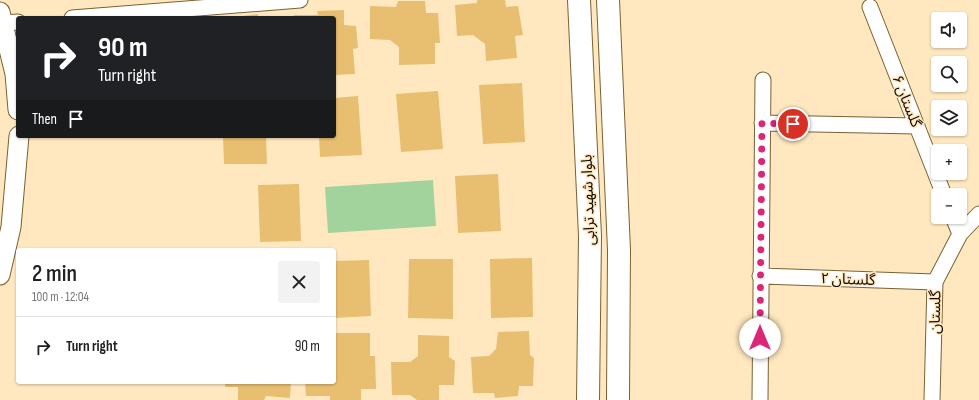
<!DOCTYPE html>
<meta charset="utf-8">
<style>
body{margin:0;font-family:"Sofia Sans Condensed","Noto Sans Arabic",sans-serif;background:#f2f2f2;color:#222;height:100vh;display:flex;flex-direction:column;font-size:15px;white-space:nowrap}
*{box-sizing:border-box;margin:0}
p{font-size:13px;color:#767676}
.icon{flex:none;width:22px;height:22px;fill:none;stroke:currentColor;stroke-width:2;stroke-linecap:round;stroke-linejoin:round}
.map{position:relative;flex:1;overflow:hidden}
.details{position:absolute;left:16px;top:248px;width:320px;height:136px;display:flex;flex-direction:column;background:#fff;border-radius:4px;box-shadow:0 1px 3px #0004}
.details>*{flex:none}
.banner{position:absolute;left:16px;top:16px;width:320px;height:122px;border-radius:4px;box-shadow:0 1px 3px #0004;background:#202124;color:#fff;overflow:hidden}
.buttons{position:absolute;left:931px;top:12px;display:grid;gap:8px}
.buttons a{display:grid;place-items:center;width:36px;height:36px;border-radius:4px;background:#fff;box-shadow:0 1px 3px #0004;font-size:20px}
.pin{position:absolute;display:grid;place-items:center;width:34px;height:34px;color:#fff;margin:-17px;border:2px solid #fff;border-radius:50%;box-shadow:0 1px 4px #0007}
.me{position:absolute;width:44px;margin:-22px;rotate:0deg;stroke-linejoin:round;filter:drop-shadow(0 0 3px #0008)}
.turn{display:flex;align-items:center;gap:14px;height:84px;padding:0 16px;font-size:18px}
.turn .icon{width:52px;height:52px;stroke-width:2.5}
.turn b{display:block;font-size:28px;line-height:34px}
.then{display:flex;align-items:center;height:38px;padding:0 16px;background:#0003;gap:8px;font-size:15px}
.round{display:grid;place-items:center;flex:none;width:42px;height:42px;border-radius:4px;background:#f2f2f2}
.summary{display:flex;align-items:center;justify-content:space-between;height:68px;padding:0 16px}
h1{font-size:24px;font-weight:600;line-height:30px}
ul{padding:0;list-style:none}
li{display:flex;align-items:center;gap:12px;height:60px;padding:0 16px;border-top:1px solid #e0e0e0}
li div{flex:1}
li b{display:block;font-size:15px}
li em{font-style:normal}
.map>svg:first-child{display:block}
.green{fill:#a2d39c}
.building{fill:#e8be70}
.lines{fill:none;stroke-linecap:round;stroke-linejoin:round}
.minor-casing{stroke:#7a6131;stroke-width:17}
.tertiary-casing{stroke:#7a6131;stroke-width:21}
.primary-casing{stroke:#7a6131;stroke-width:24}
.minor{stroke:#fff;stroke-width:15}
.tertiary{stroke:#fff;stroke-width:19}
.primary{stroke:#fff;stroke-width:22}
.route{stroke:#db2777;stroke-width:7;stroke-dasharray:0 12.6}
.labels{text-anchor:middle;stroke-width:3;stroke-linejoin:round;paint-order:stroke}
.street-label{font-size:15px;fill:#130900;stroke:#ffe8bf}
</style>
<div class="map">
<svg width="979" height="400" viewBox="0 0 979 400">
<rect width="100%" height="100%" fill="#ffe8bf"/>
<path class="green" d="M 433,180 L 436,226 L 328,233 L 325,187 Z"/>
<path class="building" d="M 477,0 L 505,0 L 506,7 L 518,6 L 523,35 L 515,36 L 517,58 L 486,61 L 485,44 L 473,35 L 457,36 L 455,5 L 477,3 Z
M 398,1 L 425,1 L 426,13 L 438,13 L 440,43 L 435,43 L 435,64 L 399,65 L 399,47 L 390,40 L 370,39 L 370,6 L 396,7 Z
M 344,10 L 344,25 L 356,26 L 358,48 L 353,49 L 355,74 L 334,75 L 334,18 L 293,18 L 294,15 L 318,15 L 317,11 Z
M 258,14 L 258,18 L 235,18 L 235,17 Z
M 522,83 L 525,142 L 483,144 L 479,85 Z
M 438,91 L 443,149 L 401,152 L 396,94 Z
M 358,96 L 362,155 L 320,157 L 319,136 L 334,136 L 334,98 Z
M 223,136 L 266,136 L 267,164 L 224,164 Z
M 498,174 L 501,231 L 458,233 L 455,176 Z
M 299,184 L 301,241 L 260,242 L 258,185 Z
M 532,258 L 533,317 L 491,318 L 490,259 Z
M 409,259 L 453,259 L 453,319 L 408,318 Z
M 369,260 L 371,316 L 334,318 L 334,261 Z
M 529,331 L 530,355 L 534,358 L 533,386 L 519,386 L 518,396 L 495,398 L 494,393 L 473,393 L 471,357 L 489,356 L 496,349 L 498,332 Z
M 334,333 L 370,333 L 370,356 L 375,356 L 376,389 L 361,389 L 361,400 L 330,400 L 330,396 L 306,396 L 305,382 L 334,382 Z
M 418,335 L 449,336 L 449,357 L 455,361 L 454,385 L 439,385 L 439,400 L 417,400 L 410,395 L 392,395 L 391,362 L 410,362 L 418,356 Z
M 225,382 L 291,382 L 290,398 L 266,396 L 264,400 L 238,400 L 238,387 L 225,387 Z"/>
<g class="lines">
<g class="minor-casing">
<path id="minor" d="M 870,7 L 944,195
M 72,18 L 300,0
M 3,23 L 18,22
M 762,123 L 917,126
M 953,217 L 960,234
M 760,276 L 935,282
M 760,400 L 763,80
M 932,400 L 935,282 L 960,234 L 979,214"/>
</g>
<g class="tertiary-casing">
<path id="tertiary" d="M 0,12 L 15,74 L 18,110
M 0,275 L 11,227 L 19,136"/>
</g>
<g class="primary-casing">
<path id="primary" d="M 579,0 L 590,236 L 588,400
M 608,0 L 619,250 L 618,400"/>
</g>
<use href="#minor" class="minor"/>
<use href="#tertiary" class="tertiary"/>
<use href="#primary" class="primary"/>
</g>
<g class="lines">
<path class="route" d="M 760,338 L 762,123 L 793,124"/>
</g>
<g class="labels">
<g class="street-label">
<text transform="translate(907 101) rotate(68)" y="5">گلستان ۶</text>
<text transform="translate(588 200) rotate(-92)" y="5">بلوار شهید ترابی</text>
<text transform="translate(848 279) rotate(2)" y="5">گلستان ۲</text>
<text transform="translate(935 312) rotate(-89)" y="5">گلستان</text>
</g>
</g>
</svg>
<div class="buttons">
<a><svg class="icon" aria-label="sound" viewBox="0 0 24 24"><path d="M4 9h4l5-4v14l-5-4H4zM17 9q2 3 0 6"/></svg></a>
<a><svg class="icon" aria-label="search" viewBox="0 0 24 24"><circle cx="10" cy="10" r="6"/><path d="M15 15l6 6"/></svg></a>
<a><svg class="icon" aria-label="layers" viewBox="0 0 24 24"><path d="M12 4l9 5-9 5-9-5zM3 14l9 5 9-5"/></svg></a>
<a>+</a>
<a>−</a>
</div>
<div class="pin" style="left:793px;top:124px;background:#d93025"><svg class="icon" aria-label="arrive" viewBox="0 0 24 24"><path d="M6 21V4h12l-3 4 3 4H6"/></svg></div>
<svg class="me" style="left:760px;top:338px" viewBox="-20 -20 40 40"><circle r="19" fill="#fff"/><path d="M0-13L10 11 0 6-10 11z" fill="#db2777"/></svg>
<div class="banner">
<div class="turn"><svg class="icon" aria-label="right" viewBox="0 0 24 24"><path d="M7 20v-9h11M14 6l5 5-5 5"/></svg><div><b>90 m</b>Turn right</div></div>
<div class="then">Then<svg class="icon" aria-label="arrive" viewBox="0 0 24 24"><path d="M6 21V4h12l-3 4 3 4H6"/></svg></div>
</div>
<section class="details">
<div class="summary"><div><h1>2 min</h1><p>100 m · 12:04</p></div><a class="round"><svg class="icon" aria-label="close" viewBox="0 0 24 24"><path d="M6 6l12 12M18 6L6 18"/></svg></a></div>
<ul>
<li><svg class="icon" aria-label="right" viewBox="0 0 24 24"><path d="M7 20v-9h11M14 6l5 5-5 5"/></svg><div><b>Turn right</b></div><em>90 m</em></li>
</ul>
</section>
</div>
